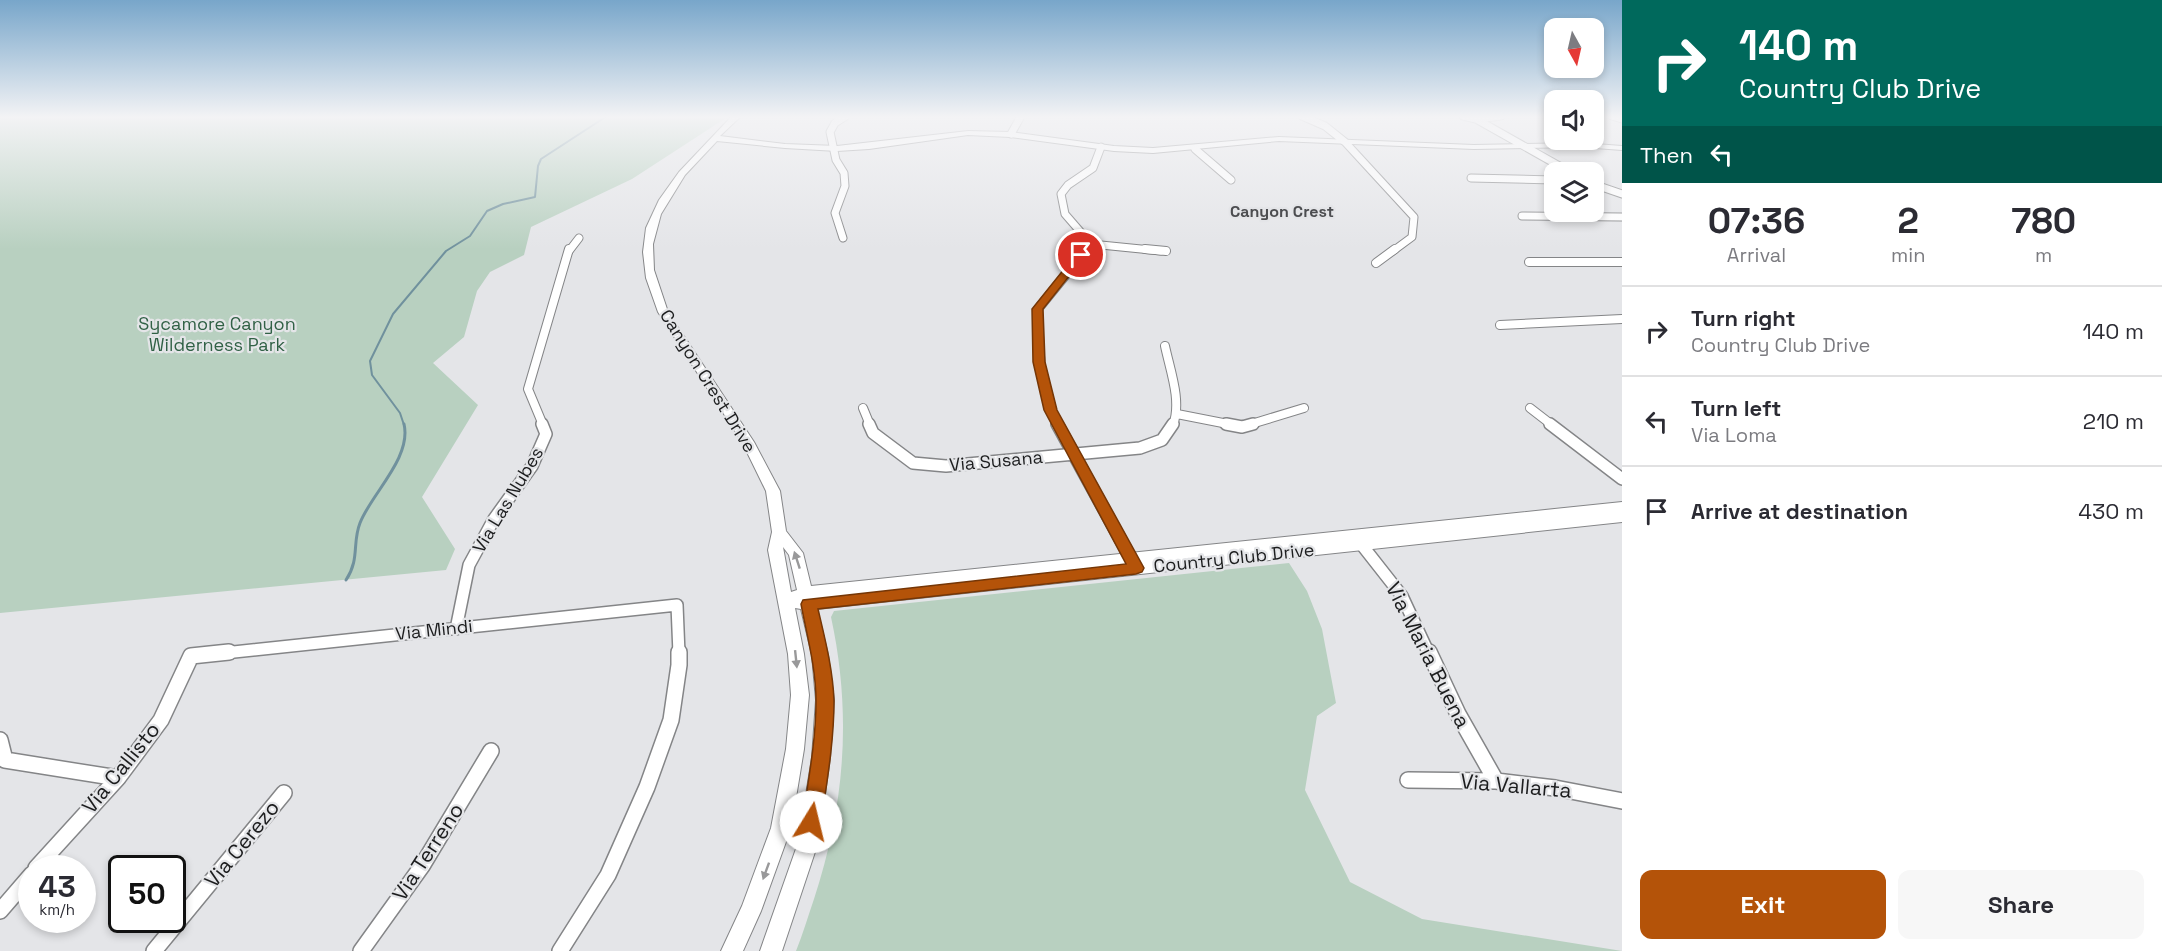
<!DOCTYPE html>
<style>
body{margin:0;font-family:"Space Grotesk",sans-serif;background:#f7f7f7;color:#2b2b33;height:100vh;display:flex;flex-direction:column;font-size:22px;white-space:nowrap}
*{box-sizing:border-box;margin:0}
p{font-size:20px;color:#7c7c81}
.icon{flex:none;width:33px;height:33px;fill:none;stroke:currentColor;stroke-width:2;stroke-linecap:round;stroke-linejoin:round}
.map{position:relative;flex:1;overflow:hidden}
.side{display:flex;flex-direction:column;background:#fff;width:540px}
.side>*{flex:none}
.hud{background:#00695c;color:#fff;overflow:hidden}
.needle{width:39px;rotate:172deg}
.fabs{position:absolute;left:1544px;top:18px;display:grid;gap:12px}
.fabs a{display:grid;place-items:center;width:60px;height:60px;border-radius:12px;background:#fff;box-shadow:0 3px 9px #0003;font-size:30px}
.speed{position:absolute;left:18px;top:855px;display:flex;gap:12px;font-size:30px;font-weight:700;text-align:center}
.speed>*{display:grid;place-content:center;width:78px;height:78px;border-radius:50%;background:#fff;box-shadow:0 3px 9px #0003;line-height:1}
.speed small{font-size:15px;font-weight:400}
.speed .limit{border:3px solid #111;border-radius:9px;background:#fff;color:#111}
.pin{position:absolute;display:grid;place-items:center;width:51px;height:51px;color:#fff;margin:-26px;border:3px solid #fff;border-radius:50%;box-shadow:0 2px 6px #0007}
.me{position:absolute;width:66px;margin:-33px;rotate:9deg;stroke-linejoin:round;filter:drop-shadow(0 0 4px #0008)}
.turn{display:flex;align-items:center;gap:21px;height:126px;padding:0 18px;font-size:27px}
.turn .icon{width:78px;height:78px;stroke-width:2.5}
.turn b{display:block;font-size:42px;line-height:51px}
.then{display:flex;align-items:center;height:57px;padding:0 18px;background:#0003;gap:12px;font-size:22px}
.eta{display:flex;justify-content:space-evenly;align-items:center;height:102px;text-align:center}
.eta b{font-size:36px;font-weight:700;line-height:42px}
.primary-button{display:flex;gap:12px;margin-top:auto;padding:12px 18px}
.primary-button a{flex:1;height:69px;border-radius:12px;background:#b45309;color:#fff;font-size:24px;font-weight:700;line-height:69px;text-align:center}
.primary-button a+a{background:#f7f7f7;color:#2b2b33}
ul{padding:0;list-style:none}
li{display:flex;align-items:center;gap:18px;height:90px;padding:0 18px;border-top:2px solid #e1e1e2}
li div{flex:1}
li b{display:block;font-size:22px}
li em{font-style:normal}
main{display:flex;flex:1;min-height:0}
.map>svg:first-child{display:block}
.green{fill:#b8d0c0}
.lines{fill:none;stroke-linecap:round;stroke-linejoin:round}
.stream-far1{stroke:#70919d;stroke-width:2}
.stream{stroke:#70919d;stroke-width:3}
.street-far3-casing{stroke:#848587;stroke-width:9}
.street-far2-casing{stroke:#848587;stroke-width:10}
.street-far1-casing{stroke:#848587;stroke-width:14}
.street-casing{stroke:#848587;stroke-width:18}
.secondary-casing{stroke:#848587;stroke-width:2}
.street-far3{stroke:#fff;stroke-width:7}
.street-far2{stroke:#fff;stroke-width:8}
.street-far1{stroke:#fff;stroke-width:11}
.street{stroke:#fff;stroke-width:15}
.secondary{fill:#fff;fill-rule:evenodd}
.oneway{fill:#99999a}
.route{fill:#b45309;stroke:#753606;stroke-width:1.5}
.labels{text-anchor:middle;stroke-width:4.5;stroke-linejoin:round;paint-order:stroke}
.far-neighbourhood-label{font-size:16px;font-weight:bold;fill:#4c4d50;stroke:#e4e5e8}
.park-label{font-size:18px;fill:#316146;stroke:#e4e5e8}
.street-label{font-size:18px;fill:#1c1d1e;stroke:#e4e5e8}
.near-street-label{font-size:21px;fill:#1c1d1e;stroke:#e4e5e8}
</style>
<main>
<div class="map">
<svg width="1622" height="951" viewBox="0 0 1622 951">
<rect width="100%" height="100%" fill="#e4e5e8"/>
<path class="green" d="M 0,116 L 729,116 L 632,179 L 531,227 L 524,255 L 490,272 L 477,291 L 464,337 L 433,363 L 478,405 L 422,497 L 455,549 L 446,570 L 0,613 Z
M 1289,563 L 1307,591 L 1322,629 L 1336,703 L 1317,716 L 1305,790 L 1350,882 L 1422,919 L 1622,951 L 796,951 C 803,934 808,916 814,899 C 845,804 852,714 831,617 L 834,611 Z"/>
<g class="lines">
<path class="stream-far1" d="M 404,425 L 400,413 L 372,375 L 370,361 L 393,314 L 446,251 L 470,236 L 487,211 L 503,204 L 535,197 L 538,166 L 541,159 L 607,116"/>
<path class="stream" d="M 346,580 C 360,559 352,543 360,523 C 371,494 412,458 404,424"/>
<g class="street-far3-casing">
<path id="street-far3" d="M 1302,116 L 1325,126 L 1345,142 L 1414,217 L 1412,237 L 1393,251
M 1463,116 L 1476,119 L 1570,172
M 1612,116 L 1622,119
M 1477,119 L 1501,116
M 1011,134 L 1021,116
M 1195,149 L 1231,180
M 1471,178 L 1554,180
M 1593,184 L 1622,194
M 1522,216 L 1622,217
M 843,238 L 835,213 L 845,186 L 844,173 L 836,160 L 830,132 L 835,123 L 846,116
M 1091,244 L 1161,251
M 569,251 L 579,238
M 1086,251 L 1091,244 L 1065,214 L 1061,194 L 1068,185 L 1093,168 L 1101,147"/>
</g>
<g class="street-far2-casing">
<path id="street-far2" d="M 1145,249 L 1166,251
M 1529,262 L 1622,262
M 1376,263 L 1395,249
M 1500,325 L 1622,319
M 1165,346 C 1170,370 1182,401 1173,425
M 863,408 L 870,425
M 1530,408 L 1552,425
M 1177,414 L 1233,425
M 543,425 L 528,389 L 569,249
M 1058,425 C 1039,389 1039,349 1038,309 L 1087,249
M 1248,425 L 1304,408"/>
</g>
<g class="street-far1-casing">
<path id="street-far1" d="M 869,424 L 873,433 L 913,463 L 946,466 L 1140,448 L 1162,440 L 1173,424
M 1057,424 L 1135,566
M 1226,424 L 1242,427 L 1253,424
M 1550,424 L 1622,479
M 1358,540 L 1402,596 L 1429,654
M 456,629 L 469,565 L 494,519 L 532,466 L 546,434 L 542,424
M 215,654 L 677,605 L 679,654"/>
</g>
<g class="street-casing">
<path id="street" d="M 1429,652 L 1458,714 L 1496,781
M 0,740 L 5,760 L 118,778
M 1408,780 L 1496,781 L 1555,788 L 1622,801
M 36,868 L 118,778 L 161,720 L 191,656 L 229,652
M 0,911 L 32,874
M 154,951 L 284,793
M 361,951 L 422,866 L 491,751
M 560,951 L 608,875 L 647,787 L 671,720 L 679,665 L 679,652"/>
</g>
<g class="secondary-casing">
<path id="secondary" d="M 732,116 L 741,116 L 720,136 L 785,144 L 837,146 L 968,131 L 1010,132 L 1114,146 L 1153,148 L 1279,137 L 1474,145 L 1582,143 L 1622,146 L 1622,150 L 1582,147 L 1474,149 L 1279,141 L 1153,153 L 1114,151 L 1010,137 L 968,135 L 869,149 L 837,151 L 785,148 L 717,141 L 685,175 L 661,214 L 653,244 L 654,270 L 668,312 L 754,442 L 780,491 L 786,531 L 803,553 L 811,586 L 1622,502 L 1622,512 L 814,597 L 1622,512 L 1622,522 L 817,609 L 828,655 L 834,700 L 830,758 L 818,843 L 782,951 L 760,951 L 798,843 L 812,758 L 816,700 L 812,655 L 801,609 L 795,608 L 804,654 L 809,695 L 804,749 L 791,828 L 761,911 L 743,951 L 721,951 L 742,906 L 771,828 L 786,749 L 791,695 L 788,654 L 768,550 L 772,532 L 766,491 L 742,442 L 658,312 L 646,278 L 643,252 L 646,228 L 659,200 L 679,172 ZM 783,547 L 789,555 L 797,590 L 791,592 Z"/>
</g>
<use href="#street-far3" class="street-far3"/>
<use href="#street-far2" class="street-far2"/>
<use href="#street-far1" class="street-far1"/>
<use href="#street" class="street"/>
<use href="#secondary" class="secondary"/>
</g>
<defs><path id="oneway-solid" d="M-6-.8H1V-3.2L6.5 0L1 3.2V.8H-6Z" transform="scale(1.5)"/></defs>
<g class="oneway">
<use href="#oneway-solid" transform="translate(797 560) rotate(-108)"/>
<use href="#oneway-solid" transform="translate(796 659) rotate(84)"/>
<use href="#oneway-solid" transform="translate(766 871) rotate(110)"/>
</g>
<linearGradient id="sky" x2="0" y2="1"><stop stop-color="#78a6ca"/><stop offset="0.47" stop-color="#f3f3f5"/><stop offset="1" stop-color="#f3f3f5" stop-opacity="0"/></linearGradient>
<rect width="1622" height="249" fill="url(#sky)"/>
<path class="route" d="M 1077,253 L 1086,255 L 1043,309 L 1045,362 L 1057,410 L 1144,568 L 1142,572 L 1136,574 L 818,609 C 825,639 833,670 834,701 C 834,741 827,782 821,822 L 818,828 L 811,831 L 804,828 L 802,822 C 808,782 816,741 816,701 C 816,668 807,636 801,604 L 803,600 L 1126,564 L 1044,410 L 1033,362 L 1032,309 Z"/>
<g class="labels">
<g class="far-neighbourhood-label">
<text x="1282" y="217">Canyon Crest</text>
</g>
<g class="park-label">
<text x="217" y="330">Sycamore Canyon<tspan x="217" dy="21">Wilderness Park</tspan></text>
</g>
<g class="street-label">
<text transform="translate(708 381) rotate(58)" y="6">Canyon Crest Drive</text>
<text transform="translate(996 461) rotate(-5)" y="6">Via Susana</text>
<text transform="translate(508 500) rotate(-59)" y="6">Via Las Nubes</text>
<text transform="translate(1234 558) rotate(-6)" y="6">Country Club Drive</text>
<text transform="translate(434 630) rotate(-6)" y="6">Via Mindi</text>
</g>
<g class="near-street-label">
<text transform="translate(1428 655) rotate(63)" y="7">Via Maria Buena</text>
<text transform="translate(121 768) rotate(-51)" y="7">Via Callisto</text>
<text transform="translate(1516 786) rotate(5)" y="7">Via Vallarta</text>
<text transform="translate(242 844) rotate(-51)" y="7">Via Cerezo</text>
<text transform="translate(428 852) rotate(-57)" y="7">Via Terreno</text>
</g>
</g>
</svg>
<div class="fabs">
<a><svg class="needle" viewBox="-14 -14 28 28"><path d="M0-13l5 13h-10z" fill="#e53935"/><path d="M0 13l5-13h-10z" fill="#7c7c81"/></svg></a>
<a><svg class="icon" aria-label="sound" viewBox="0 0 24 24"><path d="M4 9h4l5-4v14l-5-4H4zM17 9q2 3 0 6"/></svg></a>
<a><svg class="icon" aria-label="layers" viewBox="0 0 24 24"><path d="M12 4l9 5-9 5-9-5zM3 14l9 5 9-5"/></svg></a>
</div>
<div class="speed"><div>43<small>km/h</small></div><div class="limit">50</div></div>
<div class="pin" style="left:1081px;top:255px;background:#d93025"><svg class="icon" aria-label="arrive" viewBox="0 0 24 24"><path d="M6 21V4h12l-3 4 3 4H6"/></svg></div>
<svg class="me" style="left:811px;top:822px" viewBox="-20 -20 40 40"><circle r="19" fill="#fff"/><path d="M0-13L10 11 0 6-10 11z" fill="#b45309"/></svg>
</div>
<section class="side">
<div class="hud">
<div class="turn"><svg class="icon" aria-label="right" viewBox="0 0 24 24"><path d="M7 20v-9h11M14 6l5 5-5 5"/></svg><div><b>140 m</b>Country Club Drive</div></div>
<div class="then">Then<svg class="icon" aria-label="left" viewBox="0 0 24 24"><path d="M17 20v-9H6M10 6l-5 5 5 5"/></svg></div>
</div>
<div class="eta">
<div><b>07:36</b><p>Arrival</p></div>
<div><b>2</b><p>min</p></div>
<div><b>780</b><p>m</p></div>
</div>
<ul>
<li><svg class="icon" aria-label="right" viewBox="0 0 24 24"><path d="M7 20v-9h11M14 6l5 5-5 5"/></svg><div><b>Turn right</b><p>Country Club Drive</p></div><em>140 m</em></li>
<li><svg class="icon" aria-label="left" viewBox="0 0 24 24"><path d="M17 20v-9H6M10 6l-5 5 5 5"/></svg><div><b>Turn left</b><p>Via Loma</p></div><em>210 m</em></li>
<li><svg class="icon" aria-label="arrive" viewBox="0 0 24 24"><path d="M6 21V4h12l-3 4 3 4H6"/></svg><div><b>Arrive at destination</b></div><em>430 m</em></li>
</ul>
<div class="primary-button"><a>Exit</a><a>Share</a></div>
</section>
</main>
